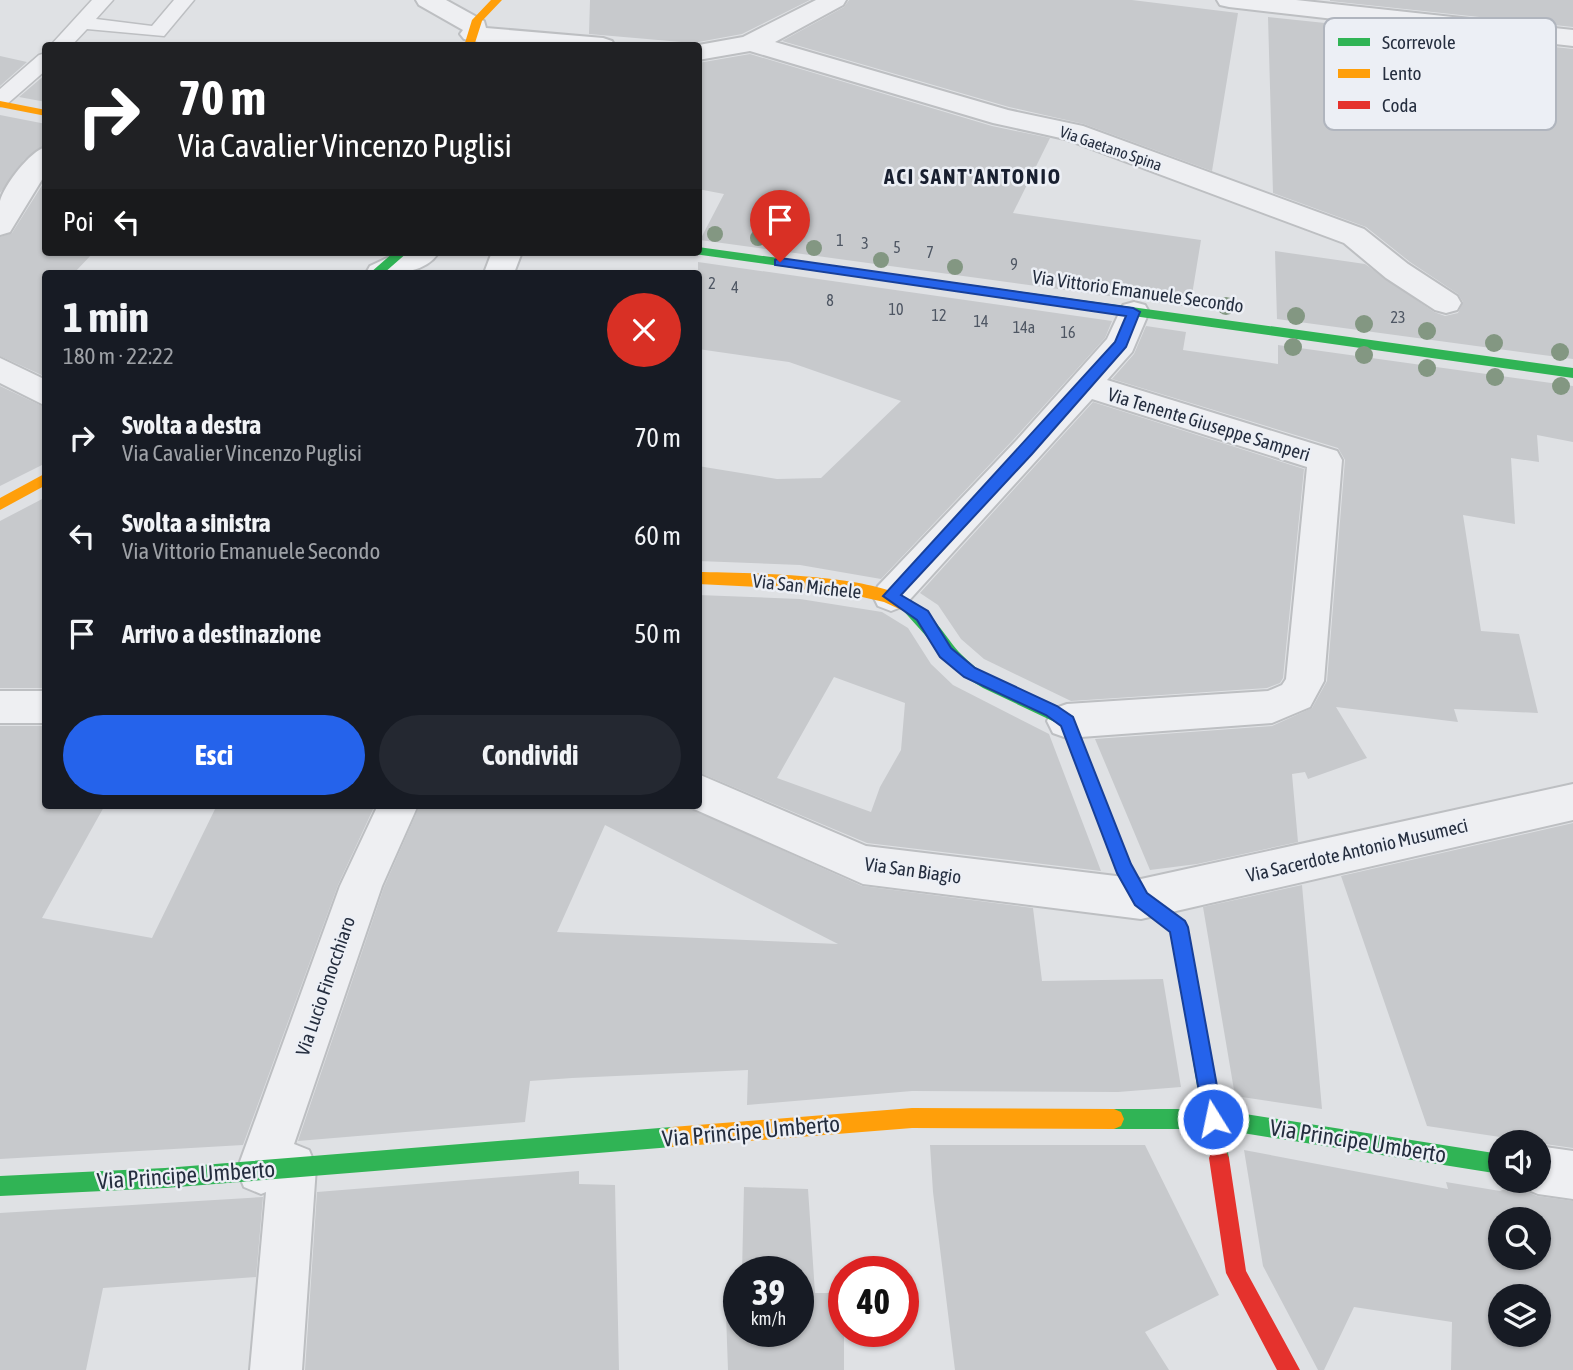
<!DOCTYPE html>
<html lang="it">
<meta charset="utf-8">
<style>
body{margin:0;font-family:"Asap Condensed",sans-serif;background:#242831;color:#f1f3f6;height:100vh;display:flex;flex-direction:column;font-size:26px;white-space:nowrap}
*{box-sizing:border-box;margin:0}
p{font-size:23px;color:#9ea1a6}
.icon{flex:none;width:38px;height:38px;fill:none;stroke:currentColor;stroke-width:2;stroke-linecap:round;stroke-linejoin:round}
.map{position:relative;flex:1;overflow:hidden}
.details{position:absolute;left:42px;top:270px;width:660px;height:539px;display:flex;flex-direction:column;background:#171b24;border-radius:7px;box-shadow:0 2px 5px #0004}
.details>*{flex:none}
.hud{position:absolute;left:42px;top:42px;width:660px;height:214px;border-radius:7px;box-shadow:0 2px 5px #0004;background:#202124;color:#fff;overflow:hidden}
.controls{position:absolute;left:1488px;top:1130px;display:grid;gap:14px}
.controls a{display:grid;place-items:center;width:63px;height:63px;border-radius:50%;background:#171b24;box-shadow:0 2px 5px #0004;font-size:35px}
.speed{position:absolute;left:723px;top:1256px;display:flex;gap:14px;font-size:35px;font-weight:700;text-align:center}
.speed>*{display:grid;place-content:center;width:91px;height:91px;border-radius:50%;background:#171b24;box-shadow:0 2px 5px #0004;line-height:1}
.speed small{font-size:18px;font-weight:400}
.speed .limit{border:10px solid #d22;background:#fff;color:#111}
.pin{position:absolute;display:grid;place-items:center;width:60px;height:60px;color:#fff;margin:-72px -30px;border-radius:50% 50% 50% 0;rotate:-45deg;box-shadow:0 0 7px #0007}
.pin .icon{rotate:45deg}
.me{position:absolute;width:77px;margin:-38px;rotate:350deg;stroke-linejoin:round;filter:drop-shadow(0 0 5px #0008)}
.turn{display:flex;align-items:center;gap:24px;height:147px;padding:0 21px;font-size:32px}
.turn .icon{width:91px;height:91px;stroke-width:2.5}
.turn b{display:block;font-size:49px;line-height:60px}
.then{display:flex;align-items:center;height:66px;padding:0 21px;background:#0003;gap:14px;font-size:26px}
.round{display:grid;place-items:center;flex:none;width:74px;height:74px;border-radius:37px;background:#242831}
.headline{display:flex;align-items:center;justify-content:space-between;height:119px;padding:0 21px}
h1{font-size:42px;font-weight:700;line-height:52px}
.button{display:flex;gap:14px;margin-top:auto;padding:14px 21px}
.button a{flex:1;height:80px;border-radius:42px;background:#2563eb;color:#fff;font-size:28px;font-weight:700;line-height:80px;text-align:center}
.button a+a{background:#242831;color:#f1f3f6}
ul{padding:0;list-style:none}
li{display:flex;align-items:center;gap:21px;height:98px;padding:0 21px}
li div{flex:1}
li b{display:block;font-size:26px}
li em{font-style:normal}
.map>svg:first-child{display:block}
.building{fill:#c7c9cc;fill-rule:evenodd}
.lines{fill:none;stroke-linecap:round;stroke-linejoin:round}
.lane-casing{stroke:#bdbfc2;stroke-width:3}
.street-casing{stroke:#bdbfc2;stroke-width:4}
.lane{fill:#eeeff2;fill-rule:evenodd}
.street{fill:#eeeff2;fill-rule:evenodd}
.fast{fill:#30b455;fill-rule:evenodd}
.slow{fill:#ff9f0a;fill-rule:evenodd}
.jam{fill:#e5322d;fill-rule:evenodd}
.tree{fill:#839782}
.route{fill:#2563eb;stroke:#184099;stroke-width:2}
.labels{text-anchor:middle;stroke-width:5;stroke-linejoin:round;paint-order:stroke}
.far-street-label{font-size:16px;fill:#252e3f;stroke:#eceff5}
.number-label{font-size:16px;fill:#4e5663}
.street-label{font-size:19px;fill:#252e3f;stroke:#eceff5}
.far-district-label{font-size:21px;font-weight:bold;letter-spacing:2px;fill:#181f2f;stroke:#eceff5}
.near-street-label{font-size:23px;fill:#252e3f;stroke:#eceff5}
.key{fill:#eceff5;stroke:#b0b5be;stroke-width:2}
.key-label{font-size:19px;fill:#252e3f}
</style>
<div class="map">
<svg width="1573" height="1370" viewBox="0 0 1573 1370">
<rect width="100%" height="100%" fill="#dfe1e4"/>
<path class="building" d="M 590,0 L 810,0 L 742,34 L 693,43 L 589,34 Z
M 849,0 L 1132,0 L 1238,13 L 1212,171 L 1084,124 L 1009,107 L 782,41 L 844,7 Z
M 1330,0 L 1573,0 L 1573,27 L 1330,1 Z
M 1268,17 L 1573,49 L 1573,359 L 1277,319 L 1275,251 L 1365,264 L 1434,312 L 1445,316 L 1458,313 L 1463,302 L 1458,294 L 1410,262 L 1366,227 L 1273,193 Z
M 750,54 L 992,126 L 1050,138 L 1013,213 L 1201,240 L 1190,307 L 700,240 L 724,194 L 698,189 L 698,63 Z
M 0,56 L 27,62 L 0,86 Z
M 46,74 L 46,102 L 19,97 Z
M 0,115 L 46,124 L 46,145 L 24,160 L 0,193 Z
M 46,179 L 46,252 L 94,252 L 74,273 L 46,273 L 46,377 L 0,356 L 0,237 L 12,233 Z
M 698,262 L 1112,321 L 1105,338 L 1013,440 L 881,579 L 800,565 L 698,561 L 698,466 L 777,479 L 821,478 L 901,401 L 789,362 L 698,349 Z
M 1146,326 L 1186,332 L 1183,350 L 1278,364 L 1278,345 L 1573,386 L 1573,442 L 1537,435 L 1539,462 L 1511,458 L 1515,524 L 1463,515 L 1481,631 L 1519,634 L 1538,713 L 1454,709 L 1458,722 L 1336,707 L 1367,758 L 1308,779 L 1305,772 L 1292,774 L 1298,842 L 1197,864 L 1150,870 L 1095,739 L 1272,726 L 1312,708 L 1327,681 L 1345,460 L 1338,448 L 1112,379 L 1134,354 Z
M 0,386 L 46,408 L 46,463 L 0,486 Z
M 1093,402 L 1304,469 L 1283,678 L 1280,683 L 1267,688 L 1071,701 L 984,659 L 961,639 L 938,605 L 920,593 Z
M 46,497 L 46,688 L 0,688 L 0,521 Z
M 698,595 L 800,599 L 882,612 L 908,628 L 931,664 L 953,685 L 1049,734 L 1101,871 L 867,843 L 698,772 ZM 834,677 L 905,703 L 901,750 L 880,787 L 871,812 L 777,778 Z
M 0,726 L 46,726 L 46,805 L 105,805 L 42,918 L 152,938 L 217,805 L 375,805 L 338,885 L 243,1145 L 0,1159 Z
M 420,805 L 683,805 L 862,886 L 1033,908 L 1042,981 L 1163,979 L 1181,1087 L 1118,1092 L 912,1091 L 747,1105 L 748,1070 L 572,1078 L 530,1081 L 525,1122 L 298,1141 L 384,887 ZM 605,825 L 838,944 L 557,932 Z
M 1573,823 L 1573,1148 L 1538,1143 L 1509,1143 L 1500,1137 L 1427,1126 L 1341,876 Z
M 1302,885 L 1322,1109 L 1235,1096 L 1203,907 Z
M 930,1145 L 1145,1145 L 1219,1295 L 1145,1332 L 1169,1370 L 955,1370 L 933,1192 Z
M 1244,1150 L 1448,1189 L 1446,1182 L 1500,1191 L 1517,1184 L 1520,1189 L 1537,1196 L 1573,1201 L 1573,1370 L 1451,1370 L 1452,1322 L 1354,1307 L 1324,1370 L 1318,1370 L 1263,1266 ZM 1500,1220 L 1538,1220 L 1538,1258 L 1500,1258 ZM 1500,1297 L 1538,1297 L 1538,1335 L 1500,1335 Z
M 579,1171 L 579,1184 L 615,1185 L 619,1370 L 305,1370 L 317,1192 Z
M 744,1187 L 808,1189 L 815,1293 L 844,1293 L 844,1370 L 728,1370 L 726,1314 L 738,1317 L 738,1332 L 798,1332 L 798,1272 L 742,1272 Z
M 263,1197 L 256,1277 L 103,1288 L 86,1370 L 0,1370 L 0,1213 Z"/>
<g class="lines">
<g class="lane-casing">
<path id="lane" d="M 92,0 L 113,0 L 96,19 L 152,26 L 174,0 L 194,0 L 164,36 L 87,29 L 71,46 L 50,46 Z
M 46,53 L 46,70 L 7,104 L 0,106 L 0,89 L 39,55 Z"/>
</g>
<g class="street-casing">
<path id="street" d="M 416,0 L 446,0 L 484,21 L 486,28 L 603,38 L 612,41 L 615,46 C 566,46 512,51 464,39 L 460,34 L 463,30 L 419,5 Z
M 816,0 L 846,0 L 843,5 L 775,42 L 1008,110 L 1083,126 L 1364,229 L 1408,264 L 1457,296 L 1461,303 L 1457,310 L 1446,313 L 1435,310 L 1386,278 L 1344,243 L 1065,139 L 993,123 L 750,51 L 698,60 L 698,46 L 693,46 L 743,37 Z
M 1217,0 L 1296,0 L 1573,30 L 1573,46 L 1229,7 L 1220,5 Z
M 46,147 L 46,173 L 10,232 L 0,235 C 0,225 0,211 0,201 C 4,185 30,151 46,147 Z
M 400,252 L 439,252 C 424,276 391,273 366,273 L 370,266 Z
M 492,252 L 522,252 L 514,273 L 484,273 Z
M 1134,302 L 1145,305 L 1149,312 L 1132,352 L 1107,380 L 1337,451 L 1342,460 L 1324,681 L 1310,707 L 1272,723 L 1067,738 L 1053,733 L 1047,721 L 1053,709 L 1067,704 L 1268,691 L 1282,685 L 1286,679 L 1307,467 L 1092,399 L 904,606 L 891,611 L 878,606 L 873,596 L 878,586 L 1015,442 L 1107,339 L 1123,305 Z
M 0,358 L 46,380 L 46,406 L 0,383 Z
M 0,691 L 46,691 L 46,723 L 0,723 Z
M 698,774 L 866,846 L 1141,879 L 1573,784 L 1573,820 L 1141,919 L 863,884 L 685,805 L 698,805 Z
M 378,805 L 418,805 L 382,886 L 294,1144 L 309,1150 L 316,1167 L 302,1370 L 250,1370 L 266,1192 L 261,1194 L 244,1187 L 237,1170 L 340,886 Z
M 1538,1146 L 1573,1151 L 1573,1199 L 1538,1194 L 1521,1187 L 1519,1181 L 1538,1181 Z"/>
</g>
<use href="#lane" class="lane"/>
<use href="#street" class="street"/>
<path class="fast" d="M 698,247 L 1573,368 L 1573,378 L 694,254 L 693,252 L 698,252 Z
M 394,252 L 408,252 L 384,273 L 370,273 Z
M 908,601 C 932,609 945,638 962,655 C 991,686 1037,696 1073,716 L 1130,864 L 1147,893 L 1185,921 L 1188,927 L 1220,1110 L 1500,1154 L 1500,1174 L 1224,1130 L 1229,1158 L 1226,1165 L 1219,1168 L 1212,1165 L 1204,1129 L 1114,1129 L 1107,1126 L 1104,1119 L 1107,1112 L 1114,1109 L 1201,1109 L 1171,932 L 1135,905 L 1117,874 L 1061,725 L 983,688 L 960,674 L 900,607 L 903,603 Z
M 672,1127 L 679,1130 L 682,1137 L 679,1144 L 672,1147 L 165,1188 L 0,1196 L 0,1176 L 165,1168 Z"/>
<path class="slow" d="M 491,0 L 502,0 L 482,21 L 474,46 L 464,46 L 472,20 Z
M 0,101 L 46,110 L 46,116 L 0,107 Z
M 46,473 L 46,485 L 0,510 L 0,498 Z
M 698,572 C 738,573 895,573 916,607 L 908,613 L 884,602 L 836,591 L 698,584 Z
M 912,1108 L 1114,1109 L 1121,1112 L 1124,1119 L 1121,1126 L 1114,1129 L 912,1128 L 672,1147 L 665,1144 L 662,1137 L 665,1130 L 672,1127 Z"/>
<path class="jam" d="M 1219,1148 L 1226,1151 L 1229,1158 L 1246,1271 L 1300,1370 L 1277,1370 L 1226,1273 L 1209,1158 L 1212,1151 Z"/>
</g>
<g class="tree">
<circle cx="715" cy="234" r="8"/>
<circle cx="758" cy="238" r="8"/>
<circle cx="814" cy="248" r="8"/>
<circle cx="881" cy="260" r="8"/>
<circle cx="955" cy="267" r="8"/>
<circle cx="1226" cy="306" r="9"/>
<circle cx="1296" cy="316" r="9"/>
<circle cx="1364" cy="324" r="9"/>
<circle cx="1427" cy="331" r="9"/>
<circle cx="1494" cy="343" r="9"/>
<circle cx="1293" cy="347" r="9"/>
<circle cx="1560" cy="352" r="9"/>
<circle cx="1364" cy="355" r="9"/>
<circle cx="1427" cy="368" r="9"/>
<circle cx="1495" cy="377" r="9"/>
<circle cx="1561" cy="386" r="9"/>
</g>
<path class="route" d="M 780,258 L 1133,308 L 1140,312 L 1126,347 L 1032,454 L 901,595 L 928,611 L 951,648 L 975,668 L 1057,706 L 1073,717 L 1131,864 L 1147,893 L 1185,921 L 1188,927 L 1223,1119 L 1220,1126 L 1213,1128 L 1207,1126 L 1204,1119 L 1170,932 L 1135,905 L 1117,873 L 1061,726 L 1046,715 L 964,677 L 940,657 L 917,620 L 883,596 L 1115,342 L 1126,316 L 775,265 L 775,260 Z"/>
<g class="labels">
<g class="far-street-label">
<text transform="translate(1111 148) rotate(19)" y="6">Via Gaetano Spina</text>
</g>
<g class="number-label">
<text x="840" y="246">1</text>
<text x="865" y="249">3</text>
<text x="897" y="253">5</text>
<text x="930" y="258">7</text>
<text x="1014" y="270">9</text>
<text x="712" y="289">2</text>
<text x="735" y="293">4</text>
<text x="830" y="306">8</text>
<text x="896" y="315">10</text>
<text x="939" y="321">12</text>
<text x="1398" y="323">23</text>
<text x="981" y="327">14</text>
<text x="1024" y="333">14a</text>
<text x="1068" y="338">16</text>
</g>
<g class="street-label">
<text transform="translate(1138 291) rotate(8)" y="7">Via Vittorio Emanuele Secondo</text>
<text transform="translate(1209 424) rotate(17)" y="7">Via Tenente Giuseppe Samperi</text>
<text transform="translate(807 586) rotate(6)" y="7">Via San Michele</text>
<text transform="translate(1357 850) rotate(-13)" y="7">Via Sacerdote Antonio Musumeci</text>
<text transform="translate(913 870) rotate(8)" y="7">Via San Biagio</text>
<text transform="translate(325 986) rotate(-71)" y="7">Via Lucio Finocchiaro</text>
</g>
<g class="far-district-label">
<text x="973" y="184">ACI SANT'ANTONIO</text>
</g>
<g class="near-street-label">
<text transform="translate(751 1131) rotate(-5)" y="8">Via Principe Umberto</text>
<text transform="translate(1358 1141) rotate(9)" y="8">Via Principe Umberto</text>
<text transform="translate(186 1175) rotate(-4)" y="8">Via Principe Umberto</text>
</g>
</g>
<rect x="1324" y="18" width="232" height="112" rx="10" class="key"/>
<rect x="1338" y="38" width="32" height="8" fill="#30b455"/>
<rect x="1338" y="69" width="32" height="9" fill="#ff9f0a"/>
<rect x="1338" y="101" width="32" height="8" fill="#e5322d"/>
<g class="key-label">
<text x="1382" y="49">Scorrevole</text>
<text x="1382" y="80">Lento</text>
<text x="1382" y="112">Coda</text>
</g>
</svg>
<div class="controls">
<a><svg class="icon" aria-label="sound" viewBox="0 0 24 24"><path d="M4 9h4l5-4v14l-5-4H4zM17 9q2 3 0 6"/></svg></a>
<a><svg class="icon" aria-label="search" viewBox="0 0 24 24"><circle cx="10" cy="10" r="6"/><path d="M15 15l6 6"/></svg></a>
<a><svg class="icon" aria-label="layers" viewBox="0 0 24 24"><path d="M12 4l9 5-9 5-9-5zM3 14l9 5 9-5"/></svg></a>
</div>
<div class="speed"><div>39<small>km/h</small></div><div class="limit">40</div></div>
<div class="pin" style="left:780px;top:262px;background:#d93025"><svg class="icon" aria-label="arrive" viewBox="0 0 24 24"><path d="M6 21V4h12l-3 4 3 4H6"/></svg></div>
<svg class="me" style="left:1213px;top:1119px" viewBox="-20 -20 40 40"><circle r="17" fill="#2563eb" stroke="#fff" stroke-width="3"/><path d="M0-11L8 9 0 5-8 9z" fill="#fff"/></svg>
<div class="hud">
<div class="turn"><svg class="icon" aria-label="right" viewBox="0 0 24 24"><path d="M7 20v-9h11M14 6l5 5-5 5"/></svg><div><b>70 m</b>Via Cavalier Vincenzo Puglisi</div></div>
<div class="then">Poi<svg class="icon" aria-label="left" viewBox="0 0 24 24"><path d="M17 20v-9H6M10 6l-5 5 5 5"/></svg></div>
</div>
<section class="details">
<div class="headline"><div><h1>1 min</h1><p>180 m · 22:22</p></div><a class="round" style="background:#d93025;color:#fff"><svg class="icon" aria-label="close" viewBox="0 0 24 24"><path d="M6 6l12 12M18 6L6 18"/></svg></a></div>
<ul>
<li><svg class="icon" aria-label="right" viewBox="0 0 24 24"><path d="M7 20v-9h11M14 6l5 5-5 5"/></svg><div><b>Svolta a destra</b><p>Via Cavalier Vincenzo Puglisi</p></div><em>70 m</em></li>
<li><svg class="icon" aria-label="left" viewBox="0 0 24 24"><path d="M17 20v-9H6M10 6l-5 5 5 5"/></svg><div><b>Svolta a sinistra</b><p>Via Vittorio Emanuele Secondo</p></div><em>60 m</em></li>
<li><svg class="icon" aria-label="arrive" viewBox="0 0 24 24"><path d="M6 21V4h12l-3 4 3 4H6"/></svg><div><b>Arrivo a destinazione</b></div><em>50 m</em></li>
</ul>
<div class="button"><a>Esci</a><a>Condividi</a></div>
</section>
</div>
